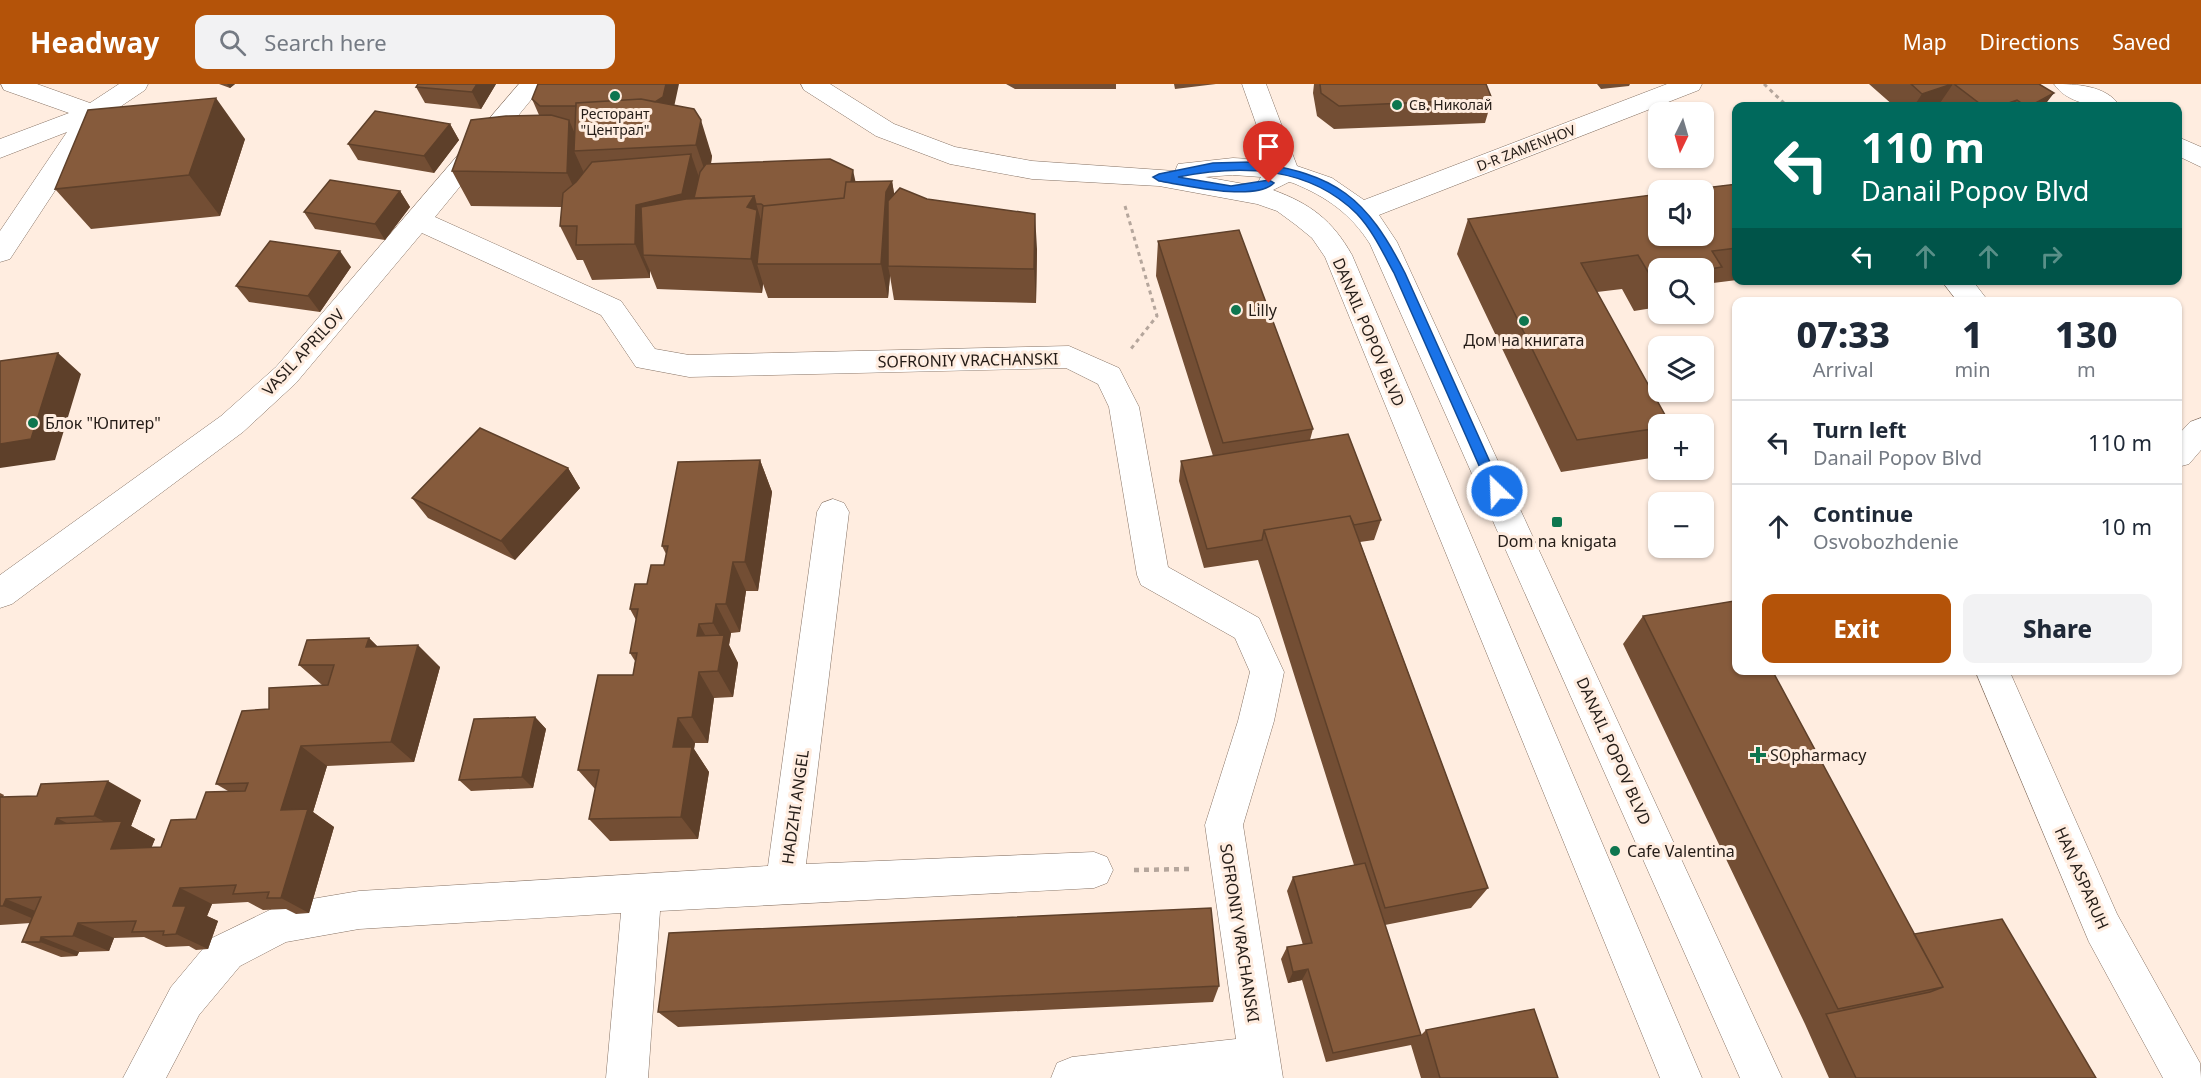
<!DOCTYPE html>
<meta charset="utf-8">
<style>
body{margin:0;font-family:"Noto Sans",sans-serif;background:#f2f2f3;color:#1f2937;height:100vh;display:flex;flex-direction:column;font-size:22px;white-space:nowrap}
*{box-sizing:border-box;margin:0}
p{font-size:20px;color:#747a83}
.icon{flex:none;width:33px;height:33px;fill:none;stroke:currentColor;stroke-width:2;stroke-linecap:round;stroke-linejoin:round}
.map{position:relative;flex:1;overflow:hidden}
.drawer{position:absolute;left:1732px;top:213px;width:450px;height:378px;display:flex;flex-direction:column;background:#fff;border-radius:12px;box-shadow:0 2px 4px #0004}
.drawer>*{flex:none}
.hud{position:absolute;left:1732px;top:18px;width:450px;height:183px;border-radius:12px;box-shadow:0 2px 4px #0004;background:#00695c;color:#fff;overflow:hidden}
.needle{width:39px;rotate:185deg}
.controls{position:absolute;left:1648px;top:18px;display:grid;gap:12px}
.controls a{display:grid;place-items:center;width:66px;height:66px;border-radius:12px;background:#fff;box-shadow:0 2px 4px #0004;font-size:30px}
.pin{position:absolute;display:grid;place-items:center;width:51px;height:51px;color:#fff;margin:-62px -26px;border-radius:50% 50% 50% 0;rotate:-45deg;box-shadow:0 0 6px #0007}
.pin .icon{rotate:45deg}
.me{position:absolute;width:66px;margin:-33px;rotate:336deg;stroke-linejoin:round;filter:drop-shadow(0 0 4px #0008)}
.turn{display:flex;align-items:center;gap:21px;height:126px;padding:0 30px;font-size:27px}
.turn .icon{width:78px;height:78px;stroke-width:2.5}
.turn b{display:block;font-size:42px;line-height:51px}
.lanes{display:flex;align-items:center;height:57px;padding:0 30px;background:#0003;justify-content:center;gap:30px;direction:ltr}
.lanes .off{opacity:.35}
.eta{display:flex;justify-content:space-evenly;align-items:center;height:102px;text-align:center}
.eta b{font-size:36px;font-weight:800;line-height:42px}
.button{display:flex;gap:12px;margin-top:auto;padding:12px 30px}
.button a{flex:1;height:69px;border-radius:12px;background:#b45309;color:#fff;font-size:24px;font-weight:800;line-height:69px;text-align:center}
.button a+a{background:#f2f2f3;color:#1f2937}
ul{padding:0;list-style:none}
li{display:flex;align-items:center;gap:18px;height:84px;padding:0 30px;border-top:2px solid #e0e1e3}
li div{flex:1}
li b{display:block;font-size:22px}
li em{font-style:normal}
header{display:flex;align-items:center;gap:36px;box-sizing:border-box;height:84px;padding:0 30px;background:#b45309;color:#fff}
header strong{font-size:28px}
nav{display:flex;gap:33px;margin-inline-start:auto;font-size:21px}
.search{width:420px;height:54px;background:#f2f2f3;display:flex;align-items:center;gap:15px;box-sizing:border-box;padding:0 21px;border-radius:12px;color:#747a83;font-size:22px}
.map>svg:first-child{display:block}
.lines{fill:none;stroke-linecap:round;stroke-linejoin:round}
.minor-casing{stroke:#867264;stroke-width:1}
.path-far1{stroke:#b5a69c;stroke-width:3;stroke-dasharray:4 4;stroke-linecap:butt}
.path{stroke:#b5a69c;stroke-width:4.5;stroke-dasharray:5 5;stroke-linecap:butt}
.minor{fill:#fff;fill-rule:evenodd}
.wall{fill:#734e34}
.shaded-wall{fill:#5e402a}
.building{fill:#865b3c;stroke:#5e402a;stroke-width:1.5}
.route{fill:#1a73e8;stroke:#114b97;stroke-width:1.5}
.poi-dot{fill:#0e764f;stroke:#ffede0;stroke-width:2}
.labels{text-anchor:middle;stroke-width:6;stroke-linejoin:round;paint-order:stroke}
.far-poi-label{font-size:14px;fill:#241c17;stroke:#ffede0;text-anchor:start}
.far-street-label{font-size:14px;fill:#241c17;stroke:#ffede0}
.poi-label{font-size:16px;fill:#241c17;stroke:#ffede0;text-anchor:start}
.street-label{font-size:16px;fill:#241c17;stroke:#ffede0}
</style>
<header>
<strong>Headway</strong>
<div class="search"><svg class="icon" aria-label="search" viewBox="0 0 24 24"><circle cx="10" cy="10" r="6"/><path d="M15 15l6 6"/></svg>Search here</div>
<nav><a>Map</a><a>Directions</a><a>Saved</a></nav>
</header>
<div class="map">
<svg width="2201" height="994" viewBox="0 0 2201 994">
<rect width="100%" height="100%" fill="#ffede0"/>
<g class="lines">
<g class="minor-casing">
<path id="minor" d="M 1,0 L 37,0 L 90,19 L 119,0 L 148,0 L 145,6 L 102,35 L 10,175 L 0,178 L 0,147 L 67,48 L 0,74 L 0,55 L 69,29 L 4,6 Z
M 519,0 L 544,0 L 435,133 L 621,217 L 655,265 L 689,271 L 1069,262 L 1119,284 L 1139,323 L 1168,483 L 1259,534 L 1284,588 L 1274,637 L 1243,741 L 1283,994 L 1051,994 L 1057,979 L 1072,973 L 1236,955 L 1205,741 L 1238,637 L 1250,588 L 1235,554 L 1141,501 L 1137,491 L 1109,323 L 1098,300 L 1066,284 L 689,293 L 636,283 L 601,231 L 422,149 L 296,299 L 243,348 L 12,520 L 0,524 L 0,491 L 221,332 L 276,283 Z
M 801,0 L 830,0 L 894,40 L 955,63 L 1032,77 L 1175,87 L 1178,80 L 1233,74 L 1269,76 L 1242,0 L 1266,0 L 1297,82 L 1332,94 L 1364,116 L 1667,0 L 1702,0 L 1699,6 L 1379,131 L 1397,158 L 1782,994 L 1740,994 L 1370,160 C 1351,130 1327,113 1293,99 L 1289,98 L 1273,106 C 1311,120 1332,136 1352,171 L 1702,994 L 1660,994 L 1325,173 L 1312,154 L 1296,141 L 1277,127 L 1257,120 L 1159,102 L 1032,95 L 950,80 L 876,52 L 804,6 ZM 1233,91 L 1261,93 L 1258,98 L 1261,103 L 1205,93 Z
M 2054,0 C 2076,0 2106,1 2120,22 C 2098,24 2067,20 2054,0 Z
M 2178,53 L 2201,63 L 2201,83 L 2178,72 Z
M 1941,196 L 1972,196 L 1989,218 L 1958,218 Z
M 2201,334 L 2201,366 L 2189,380 L 2178,383 L 2178,351 L 2190,338 Z
M 833,415 L 844,419 L 849,428 L 806,780 L 1094,768 L 1107,773 L 1113,786 L 1107,799 L 1094,804 L 660,827 L 648,994 L 606,994 L 621,829 L 359,845 L 286,858 L 240,882 L 199,931 L 166,994 L 123,994 L 171,903 L 212,854 L 282,820 L 359,807 L 768,782 L 817,428 L 822,419 Z
M 1975,586 L 2009,586 L 2117,830 L 2200,979 L 2201,994 L 2163,994 L 2089,858 Z"/>
</g>
<path class="path-far1" d="M 1764,0 L 1787,22
M 1125,122 L 1157,232 L 1130,266"/>
<path class="path" d="M 1134,786 L 1189,785"/>
<use href="#minor" class="minor"/>
</g>
<path class="wall" d="M 219,0 L 235,0 L 230,4 Z
M 496,0 L 481,25 L 425,19 L 416,3 Z
M 1006,0 L 1116,0 L 1116,5 L 1015,5 Z
M 1174,0 L 1216,0 L 1175,5 Z
M 1314,0 L 1486,0 L 1492,15 L 1485,39 L 1334,45 L 1317,32 L 1313,9 Z
M 1597,0 L 1630,0 L 1629,2 L 1601,5 Z
M 1869,0 L 2039,0 L 2044,22 L 1894,22 Z
M 532,15 L 675,21 L 712,72 L 711,80 L 855,98 L 892,97 L 894,110 L 1037,165 L 1036,219 L 894,216 L 890,192 L 888,214 L 768,214 L 763,200 L 762,209 L 657,205 L 650,187 L 650,194 L 592,196 L 583,176 L 577,176 L 560,142 L 562,123 L 471,122 L 452,87 L 539,31 Z
M 450,40 L 459,56 L 434,89 L 358,76 L 348,60 Z
M 245,55 L 220,132 L 91,145 L 55,105 Z
M 1737,100 L 1737,196 L 1713,199 L 1704,214 L 1704,184 L 1659,184 L 1659,223 L 1634,227 L 1622,205 L 1597,208 L 1659,344 L 1659,361 L 1651,374 L 1561,388 L 1457,170 L 1468,135 Z
M 400,107 L 410,123 L 385,156 L 315,145 L 304,128 Z
M 1158,157 L 1313,345 L 1310,356 L 1381,436 L 1374,456 L 1360,458 L 1488,804 L 1471,824 L 1385,841 L 1421,951 L 1426,946 L 1558,994 L 1421,994 L 1411,961 L 1326,978 L 1302,896 L 1288,899 L 1281,875 L 1287,863 L 1303,861 L 1287,807 L 1293,793 L 1354,781 L 1258,476 L 1204,484 L 1179,397 L 1181,377 L 1213,372 L 1156,192 Z
M 351,183 L 320,228 L 249,218 L 236,202 Z
M 760,376 L 772,408 L 758,507 L 746,507 L 740,548 L 731,549 L 729,561 L 738,579 L 733,613 L 714,614 L 708,659 L 695,659 L 694,665 L 709,688 L 698,755 L 610,757 L 589,735 L 595,705 L 578,686 L 633,591 L 635,577 L 630,569 L 636,536 L 630,525 L 647,500 L 664,481 L 666,470 L 662,462 Z
M 568,384 L 580,404 L 515,476 L 428,434 L 412,414 Z
M 1643,532 L 1914,850 L 2096,994 L 1829,994 L 1805,940 L 1623,560 Z
M 369,554 L 378,563 L 440,583 L 414,678 L 327,682 L 313,728 L 334,743 L 309,829 L 296,830 L 286,825 L 263,826 L 248,818 L 212,820 L 207,832 L 218,837 L 208,865 L 196,866 L 189,862 L 166,863 L 144,853 L 114,854 L 109,867 L 79,868 L 77,872 L 61,873 L 22,858 L 31,839 L 0,841 L 0,709 L 4,711 L 3,713 L 141,716 L 131,742 L 155,755 L 151,764 L 161,763 L 196,735 L 228,707 L 216,700 L 269,625 L 322,601 L 299,581 Z
M 535,633 L 546,645 L 533,704 L 471,707 L 459,696 Z
M 1219,902 L 1213,918 L 678,943 L 658,928 Z"/>
<path class="shaded-wall" d="M 227,0 L 235,0 L 230,4 Z
M 477,0 L 496,0 L 481,25 L 472,8 Z
M 666,0 L 679,0 L 671,37 L 645,22 Z
M 1953,0 L 1938,22 L 1914,22 L 1922,10 Z
M 2054,9 L 2044,22 L 2030,22 Z
M 216,14 L 245,55 L 220,132 L 189,91 Z
M 2017,16 L 2012,22 L 2000,22 Z
M 569,36 L 582,66 L 574,67 L 584,89 L 583,124 L 567,89 Z
M 701,36 L 712,72 L 708,96 L 696,61 Z
M 450,40 L 459,56 L 434,89 L 424,72 Z
M 691,70 L 703,105 L 643,171 L 650,187 L 650,194 L 635,160 L 636,121 Z
M 853,86 L 858,109 L 846,125 Z
M 892,97 L 898,132 L 888,182 L 890,192 L 888,214 L 881,180 L 886,108 Z
M 400,107 L 410,123 L 385,156 L 375,140 Z
M 754,112 L 764,147 L 757,180 L 763,200 L 762,209 L 751,175 L 747,123 Z
M 1035,130 L 1037,165 L 1036,219 L 1034,185 Z
M 340,167 L 351,183 L 320,228 L 308,212 Z
M 58,269 L 81,290 L 55,376 L 0,384 L 0,360 Z
M 760,376 L 772,408 L 758,507 L 745,478 Z
M 568,384 L 580,404 L 515,476 L 501,457 Z
M 733,478 L 746,507 L 740,548 L 726,520 Z
M 716,520 L 731,549 L 729,561 L 738,579 L 733,613 L 718,587 L 723,557 L 713,539 Z
M 699,540 L 714,567 L 697,552 Z
M 369,554 L 391,576 L 366,563 Z
M 418,561 L 440,583 L 414,678 L 391,658 Z
M 699,588 L 714,614 L 708,659 L 692,633 Z
M 535,633 L 546,645 L 533,704 L 522,693 Z
M 678,634 L 695,659 L 694,665 L 709,688 L 698,755 L 681,733 L 673,663 Z
M 301,662 L 327,682 L 313,728 L 334,743 L 309,829 L 281,814 L 281,726 Z
M 108,697 L 141,716 L 131,742 L 155,755 L 144,782 L 111,765 L 118,745 L 94,732 Z
M 57,734 L 92,752 L 55,740 Z
M 180,804 L 212,820 L 207,832 L 218,837 L 208,865 L 176,850 L 173,822 Z
M 6,815 L 45,831 L 41,838 L 3,822 Z
M 78,839 L 114,854 L 109,867 L 73,852 Z
M 41,853 L 79,868 L 77,872 L 40,858 Z
M 1308,885 L 1302,896 L 1288,899 L 1293,888 Z"/>
<path class="building" d="M 418,0 L 477,0 L 472,8 L 416,3 Z
M 538,0 L 666,0 L 663,13 L 655,18 L 641,15 L 576,19 L 576,22 L 540,22 L 532,15 Z
M 1320,0 L 1486,0 L 1492,15 L 1339,22 L 1321,9 Z
M 1911,0 L 1952,0 L 1922,10 Z
M 1954,0 L 2039,0 L 2054,9 L 2030,22 L 2026,22 L 2017,16 L 2000,22 L 1983,22 Z
M 216,14 L 189,91 L 55,105 L 88,26 Z
M 641,15 L 694,25 L 701,36 L 696,61 L 574,67 L 576,19 Z
M 375,27 L 450,40 L 424,72 L 348,60 Z
M 551,31 L 569,36 L 567,89 L 452,87 L 471,36 L 506,32 Z
M 691,70 L 682,110 L 636,121 L 635,160 L 576,161 L 577,142 L 560,142 L 563,109 L 576,98 L 592,78 Z
M 830,75 L 853,86 L 851,98 L 846,98 L 844,114 L 764,122 L 761,120 L 756,120 L 754,112 L 694,114 L 700,88 L 706,80 Z
M 330,96 L 400,107 L 375,140 L 304,128 Z
M 892,97 L 886,108 L 881,180 L 757,180 L 763,122 L 844,114 L 846,98 Z
M 1737,100 L 1737,164 L 1712,167 L 1722,183 L 1704,186 L 1704,184 L 1659,184 L 1659,192 L 1651,193 L 1638,171 L 1581,179 L 1670,340 L 1659,340 L 1659,344 L 1577,356 L 1468,135 L 1659,110 L 1659,152 L 1704,152 L 1704,106 L 1688,106 Z
M 900,104 L 927,115 L 1035,130 L 1034,185 L 888,182 L 888,117 Z
M 754,112 L 747,123 L 757,126 L 751,175 L 643,171 L 641,123 L 686,115 Z
M 1239,146 L 1313,345 L 1223,359 L 1158,157 Z
M 270,157 L 340,167 L 308,212 L 236,202 Z
M 58,269 L 31,355 L 0,360 L 0,277 Z
M 480,344 L 568,384 L 501,457 L 412,414 Z
M 1348,350 L 1381,436 L 1354,441 L 1350,432 L 1264,446 L 1262,456 L 1207,465 L 1181,377 Z
M 760,376 L 745,478 L 733,478 L 726,520 L 716,520 L 713,539 L 699,540 L 697,552 L 724,551 L 718,587 L 699,588 L 692,633 L 678,634 L 673,663 L 692,663 L 681,733 L 589,735 L 599,686 L 578,686 L 598,591 L 633,591 L 637,569 L 630,569 L 638,525 L 630,525 L 635,500 L 647,500 L 651,481 L 664,481 L 668,462 L 662,462 L 678,378 Z
M 1350,432 L 1488,804 L 1385,824 L 1264,446 Z
M 1734,517 L 1737,523 L 1737,586 L 1772,586 L 1943,903 L 1838,925 L 1643,532 Z
M 369,554 L 366,563 L 418,561 L 391,658 L 301,662 L 281,726 L 308,725 L 281,814 L 267,814 L 269,808 L 233,810 L 236,801 L 180,804 L 173,822 L 186,822 L 176,850 L 163,851 L 164,847 L 132,848 L 136,837 L 78,839 L 73,852 L 41,853 L 40,858 L 22,858 L 41,813 L 6,815 L 3,822 L 0,822 L 0,713 L 37,712 L 41,700 L 108,697 L 94,732 L 57,734 L 55,740 L 122,737 L 111,765 L 161,763 L 171,736 L 196,735 L 206,708 L 245,707 L 248,699 L 216,700 L 242,627 L 269,625 L 269,604 L 328,601 L 334,581 L 299,581 L 307,556 Z
M 535,633 L 522,693 L 459,696 L 474,635 Z
M 1365,779 L 1421,951 L 1333,969 L 1308,885 L 1293,888 L 1287,863 L 1312,859 L 1293,793 Z
M 1211,824 L 1219,902 L 658,928 L 669,849 Z
M 2002,835 L 2096,994 L 1856,994 L 1826,930 L 1930,908 L 1943,903 L 1914,850 Z
M 1534,925 L 1558,994 L 1440,994 L 1426,946 Z"/>
<path class="route" d="M 1251,78 C 1337,90 1366,113 1405,189 L 1503,407 L 1501,411 L 1492,411 L 1394,189 C 1383,169 1373,147 1357,130 C 1309,82 1240,80 1178,93 L 1231,102 L 1269,96 L 1274,99 C 1255,118 1184,101 1159,97 L 1153,93 L 1159,90 L 1213,79 Z"/>
<g class="poi-dot">
<circle cx="615" cy="12" r="6"/>
<circle cx="1397" cy="21" r="6"/>
<circle cx="1236" cy="226" r="6"/>
<circle cx="1524" cy="237" r="6"/>
<circle cx="33" cy="339" r="6"/>
<rect x="1551" y="432" width="12" height="12" rx="3"/>
<path d="M1755 662h6v6h6v6h-6v6h-6v-6h-6v-6h6z"/>
<circle cx="1615" cy="767" r="6"/>
</g>
<g class="labels">
<g class="far-poi-label">
<text x="1409" y="26">Св. Николай</text>
<text x="615" y="35" text-anchor="middle">Ресторант<tspan x="615" dy="16">"Централ"</tspan></text>
</g>
<g class="far-street-label">
<text transform="translate(1526 64) rotate(-21)" y="5">D-R ZAMENHOV</text>
</g>
<g class="poi-label">
<text x="1248" y="232">Lilly</text>
<text x="1524" y="262" text-anchor="middle">Дом на книгата</text>
<text x="45" y="345">Блок "Юпитер"</text>
<text x="1557" y="463" text-anchor="middle">Dom na knigata</text>
<text x="1770" y="677">SOpharmacy</text>
<text x="1627" y="773">Cafe Valentina</text>
</g>
<g class="street-label">
<text transform="translate(1369 248) rotate(67)" y="6">DANAIL POPOV BLVD</text>
<text transform="translate(303 268) rotate(-47)" y="6">VASIL APRILOV</text>
<text transform="translate(968 276) rotate(-1)" y="6">SOFRONIY VRACHANSKI</text>
<text transform="translate(1614 667) rotate(66)" y="6">DANAIL POPOV BLVD</text>
<text transform="translate(795 723) rotate(-82)" y="6">HADZHI ANGEL</text>
<text transform="translate(2082 794) rotate(66)" y="6">HAN ASPARUH</text>
<text transform="translate(1240 849) rotate(81)" y="6">SOFRONIY VRACHANSKI</text>
</g>
</g>
</svg>
<div class="controls">
<a><svg class="needle" viewBox="-14 -14 28 28"><path d="M0-13l5 13h-10z" fill="#e53935"/><path d="M0 13l5-13h-10z" fill="#747a83"/></svg></a>
<a><svg class="icon" aria-label="sound" viewBox="0 0 24 24"><path d="M4 9h4l5-4v14l-5-4H4zM17 9q2 3 0 6"/></svg></a>
<a><svg class="icon" aria-label="search" viewBox="0 0 24 24"><circle cx="10" cy="10" r="6"/><path d="M15 15l6 6"/></svg></a>
<a><svg class="icon" aria-label="layers" viewBox="0 0 24 24"><path d="M12 4l9 5-9 5-9-5zM3 14l9 5 9-5"/></svg></a>
<a>+</a>
<a>−</a>
</div>
<div class="pin" style="left:1269px;top:99px;background:#d93025"><svg class="icon" aria-label="arrive" viewBox="0 0 24 24"><path d="M6 21V4h12l-3 4 3 4H6"/></svg></div>
<svg class="me" style="left:1497px;top:407px" viewBox="-20 -20 40 40"><circle r="17" fill="#1a73e8" stroke="#fff" stroke-width="3"/><path d="M0-11L8 9 0 5-8 9z" fill="#fff"/></svg>
<div class="hud">
<div class="turn"><svg class="icon" aria-label="left" viewBox="0 0 24 24"><path d="M17 20v-9H6M10 6l-5 5 5 5"/></svg><div><b>110 m</b>Danail Popov Blvd</div></div>
<div class="lanes"><svg class="icon" aria-label="left" viewBox="0 0 24 24"><path d="M17 20v-9H6M10 6l-5 5 5 5"/></svg><svg class="icon off" aria-label="ahead" viewBox="0 0 24 24"><path d="M12 20V5M6 11l6-6 6 6"/></svg><svg class="icon off" aria-label="ahead" viewBox="0 0 24 24"><path d="M12 20V5M6 11l6-6 6 6"/></svg><svg class="icon off" aria-label="right" viewBox="0 0 24 24"><path d="M7 20v-9h11M14 6l5 5-5 5"/></svg></div>
</div>
<section class="drawer">
<div class="eta">
<div><b>07:33</b><p>Arrival</p></div>
<div><b>1</b><p>min</p></div>
<div><b>130</b><p>m</p></div>
</div>
<ul>
<li><svg class="icon" aria-label="left" viewBox="0 0 24 24"><path d="M17 20v-9H6M10 6l-5 5 5 5"/></svg><div><b>Turn left</b><p>Danail Popov Blvd</p></div><em>110 m</em></li>
<li><svg class="icon" aria-label="ahead" viewBox="0 0 24 24"><path d="M12 20V5M6 11l6-6 6 6"/></svg><div><b>Continue</b><p>Osvobozhdenie</p></div><em>10 m</em></li>
</ul>
<div class="button"><a>Exit</a><a>Share</a></div>
</section>
</div>
